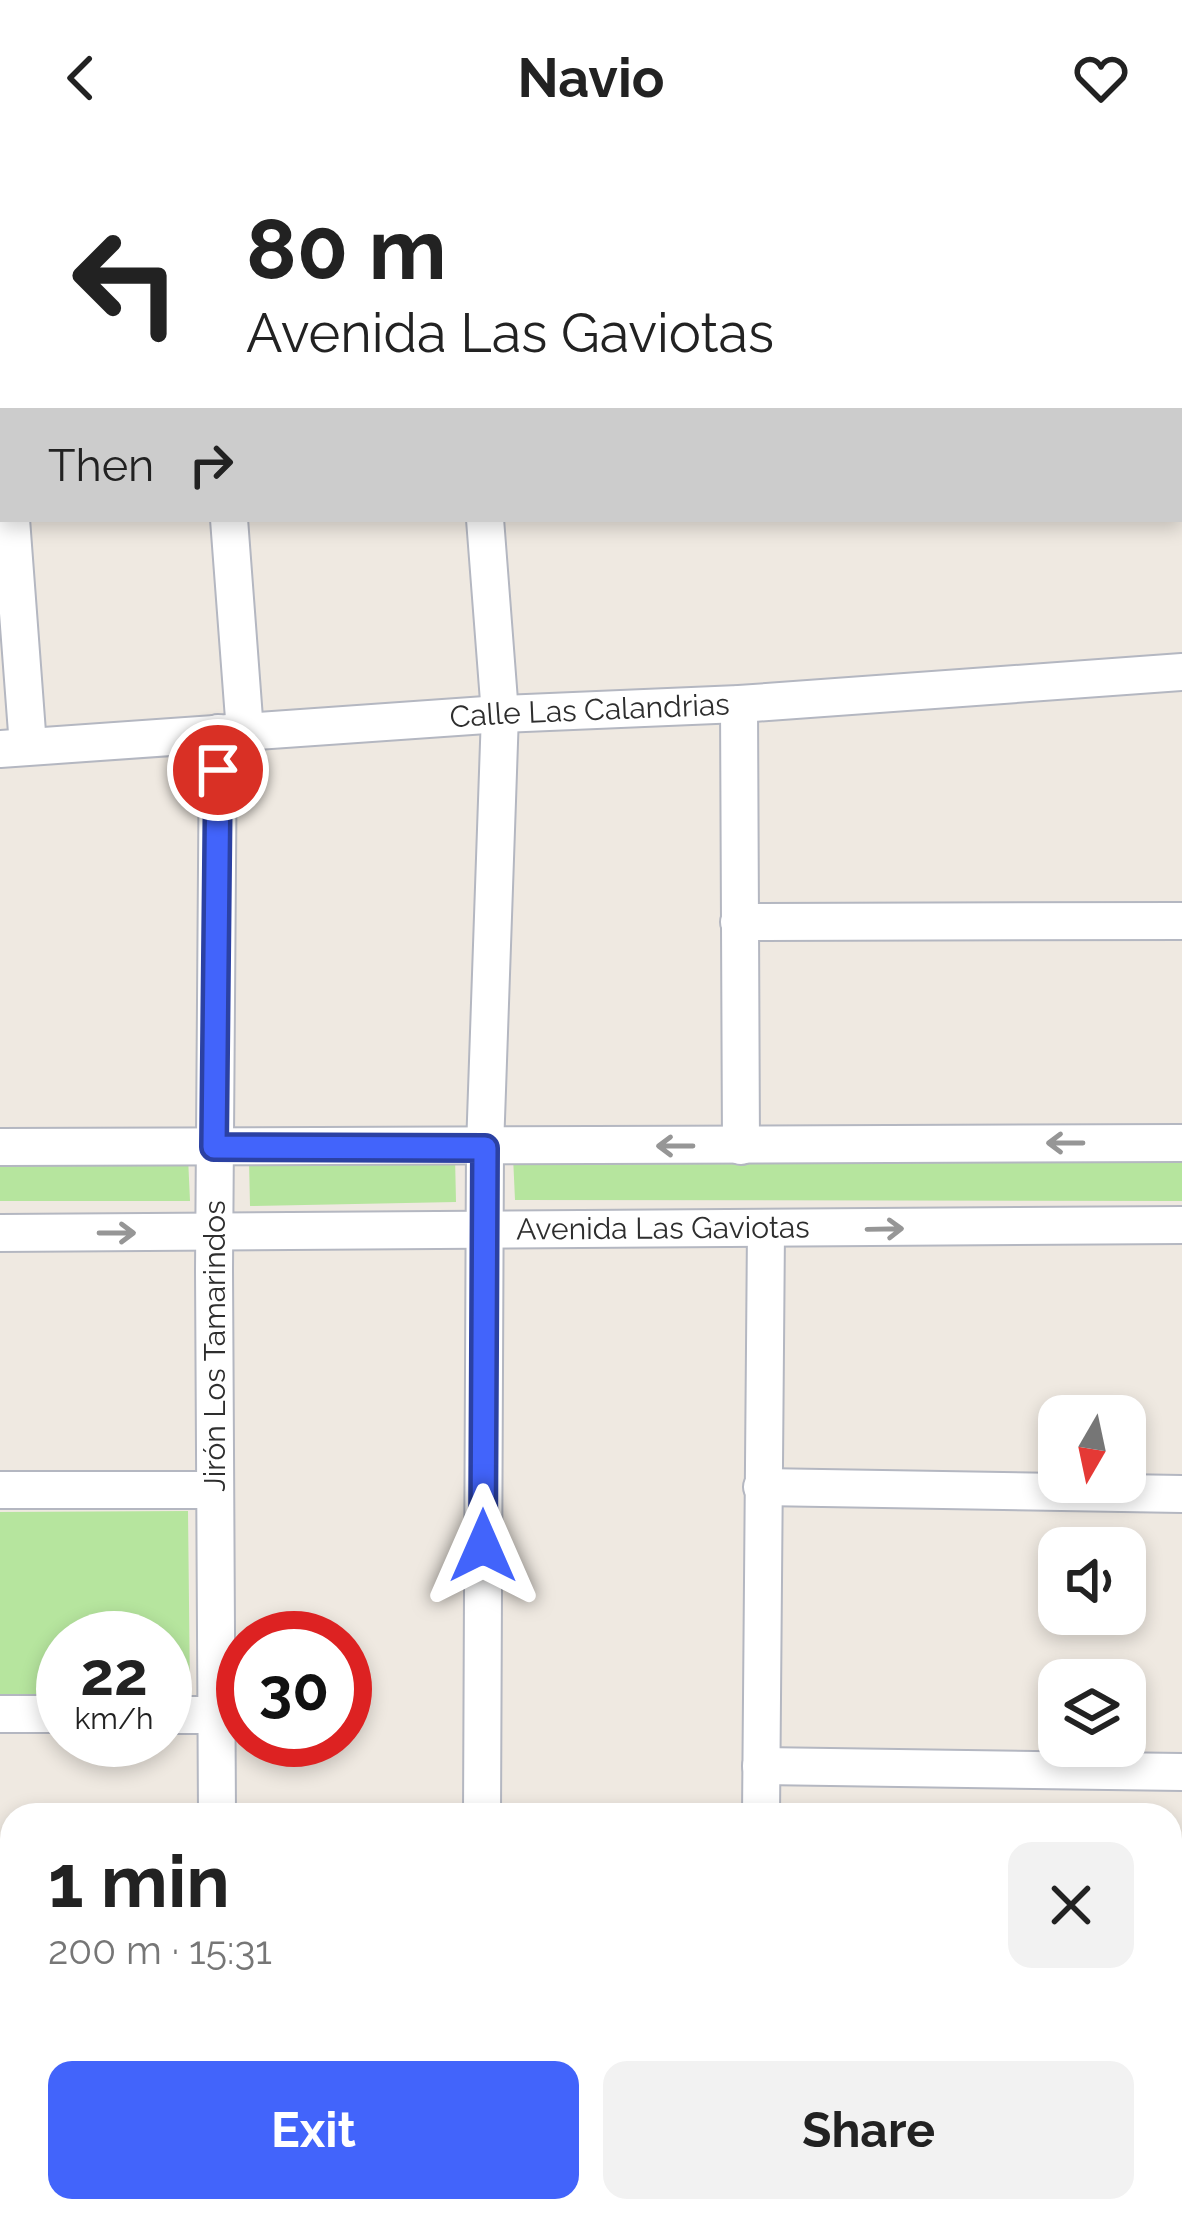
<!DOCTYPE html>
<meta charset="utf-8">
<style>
body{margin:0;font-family:Raleway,sans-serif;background:#f2f2f2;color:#222;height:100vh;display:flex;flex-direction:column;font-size:45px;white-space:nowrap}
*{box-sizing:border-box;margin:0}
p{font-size:39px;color:#767676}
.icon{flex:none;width:66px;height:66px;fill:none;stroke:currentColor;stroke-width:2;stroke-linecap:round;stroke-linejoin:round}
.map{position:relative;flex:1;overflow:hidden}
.drawer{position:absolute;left:0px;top:1647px;width:1182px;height:420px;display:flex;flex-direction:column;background:#fff;border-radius:36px 36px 0 0;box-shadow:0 6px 18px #0003}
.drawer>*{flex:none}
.guide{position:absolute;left:0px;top:0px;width:1182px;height:366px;box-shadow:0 6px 18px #0003;background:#fff;color:#222;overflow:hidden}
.needle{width:78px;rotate:189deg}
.tools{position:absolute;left:1038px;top:1239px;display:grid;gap:24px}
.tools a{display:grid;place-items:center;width:108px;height:108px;border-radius:24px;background:#fff;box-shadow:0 6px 18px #0003;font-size:60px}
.speed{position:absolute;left:36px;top:1455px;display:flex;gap:24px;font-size:60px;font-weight:700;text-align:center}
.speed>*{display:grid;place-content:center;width:156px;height:156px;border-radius:50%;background:#fff;box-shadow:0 6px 18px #0003;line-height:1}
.speed small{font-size:30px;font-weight:400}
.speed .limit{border:18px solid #d22;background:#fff;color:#111}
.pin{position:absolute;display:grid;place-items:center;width:102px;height:102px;color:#fff;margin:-51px;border:6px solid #fff;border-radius:50%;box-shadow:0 3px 12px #0007}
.me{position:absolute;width:132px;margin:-66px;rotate:0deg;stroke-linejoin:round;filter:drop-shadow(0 0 9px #0008)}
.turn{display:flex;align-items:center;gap:42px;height:252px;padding:0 48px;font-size:54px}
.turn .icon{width:156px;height:156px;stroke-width:2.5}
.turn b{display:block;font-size:84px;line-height:102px}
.then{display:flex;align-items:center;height:114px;padding:0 48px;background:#0003;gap:24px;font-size:45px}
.round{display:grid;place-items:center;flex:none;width:126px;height:126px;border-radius:24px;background:#f2f2f2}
.head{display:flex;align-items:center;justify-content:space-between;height:204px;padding:0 48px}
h1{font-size:72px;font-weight:700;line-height:90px}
.button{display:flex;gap:24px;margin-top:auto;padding:24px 48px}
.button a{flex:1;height:138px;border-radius:24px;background:#4264fb;color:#fff;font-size:48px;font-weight:700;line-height:138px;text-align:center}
.button a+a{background:#f2f2f2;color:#222}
header{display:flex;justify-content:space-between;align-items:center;height:156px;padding:0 48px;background:#fff;font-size:54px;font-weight:700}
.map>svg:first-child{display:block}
.green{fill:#b6e59e}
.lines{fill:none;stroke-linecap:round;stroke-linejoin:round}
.stream{stroke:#75cff0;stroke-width:10}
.minor-casing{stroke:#b4b7c1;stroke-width:40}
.minor{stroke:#fff;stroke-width:36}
.oneway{stroke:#969696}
.route-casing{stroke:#2b41a3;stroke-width:30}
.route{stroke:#4264fb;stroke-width:21}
.labels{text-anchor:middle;stroke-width:9;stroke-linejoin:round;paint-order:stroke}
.street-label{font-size:30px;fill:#2e2e2e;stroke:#fff}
</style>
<header><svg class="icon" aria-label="back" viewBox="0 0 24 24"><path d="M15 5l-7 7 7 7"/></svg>Navio<svg class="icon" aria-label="heart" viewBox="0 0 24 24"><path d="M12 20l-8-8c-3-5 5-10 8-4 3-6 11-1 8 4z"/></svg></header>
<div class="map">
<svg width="1182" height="2067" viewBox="0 0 1182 2067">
<rect width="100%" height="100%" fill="#efe9e1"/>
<path class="green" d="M 1182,999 L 1182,1045 L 515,1044 L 513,1000 Z
M 455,1000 L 456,1046 L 250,1050 L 249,1004 Z
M 0,1001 L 188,1001 L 190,1045 L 0,1045 Z
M 188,1355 L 190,1539 L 165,1539 L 165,1482 L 63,1482 L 63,1539 L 0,1540 L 0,1356 Z
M 0,1857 L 12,1858 L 12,2045 L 0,2043 Z
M 1170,1929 L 1182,1929 L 1182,2067 L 514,2067 L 515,2055 L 1170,2055 Z"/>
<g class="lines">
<path class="stream" d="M 1117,2067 L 1182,2060"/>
<g class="minor-casing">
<g id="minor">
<path d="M 203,0 L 203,3"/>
<path d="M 458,0 L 459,3"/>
<path d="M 957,0 L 957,3"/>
<path d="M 1179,189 L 1182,189"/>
<path d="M 0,208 L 3,250"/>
<path d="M 11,363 L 28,590"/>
<path d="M 229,363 L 245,576"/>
<path d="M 739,548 L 741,990"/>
<path id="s1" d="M 0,593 L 500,558 L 739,548 L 1182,516"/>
<path d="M 739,766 L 1182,765"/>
<path d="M 0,991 L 1182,987"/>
<path id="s2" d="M 0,1077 L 1182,1069"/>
<path d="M 762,1331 L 1182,1338"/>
<path d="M 0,1334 L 215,1334"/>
<path d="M 0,1558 L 63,1558"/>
<path d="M 165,1559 L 217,1559"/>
<path d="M 761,1610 L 1182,1616"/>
<path d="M 217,1659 L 214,1114 L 218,577"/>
<path d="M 482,1659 L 485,992 L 500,558 L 485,363"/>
<path d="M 761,1659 L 766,1074"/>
<path d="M 0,1836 L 12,1836"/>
<path d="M 1170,1897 L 1182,1897"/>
<path d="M 482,2055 L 482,2067"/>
<path d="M 199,2067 C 223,2057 248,2052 270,2067"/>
</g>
</g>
<use href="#minor" class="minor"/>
</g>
<defs><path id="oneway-shaft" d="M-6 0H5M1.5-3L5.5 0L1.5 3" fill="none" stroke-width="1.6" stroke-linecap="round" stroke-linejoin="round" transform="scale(3)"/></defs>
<g class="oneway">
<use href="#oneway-shaft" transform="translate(1065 987) rotate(180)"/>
<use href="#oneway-shaft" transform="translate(675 990) rotate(180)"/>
<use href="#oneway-shaft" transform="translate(885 1073) rotate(-1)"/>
<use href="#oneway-shaft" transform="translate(117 1077)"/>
</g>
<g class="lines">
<g class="route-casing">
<path id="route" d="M 218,614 L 214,991 L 485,992 L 483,1390"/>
</g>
<use href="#route" class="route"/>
</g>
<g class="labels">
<g class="street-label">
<text dy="10" stroke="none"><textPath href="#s1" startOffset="591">Calle Las Calandrias</textPath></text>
<text dy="10" stroke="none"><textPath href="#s2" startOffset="663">Avenida Las Gaviotas</textPath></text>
<text transform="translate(215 1190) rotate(-90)" y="10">Jirón Los Tamarindos</text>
</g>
</g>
</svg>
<div class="tools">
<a><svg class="needle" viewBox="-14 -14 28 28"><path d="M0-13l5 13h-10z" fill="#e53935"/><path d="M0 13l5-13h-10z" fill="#767676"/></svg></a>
<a><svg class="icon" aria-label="sound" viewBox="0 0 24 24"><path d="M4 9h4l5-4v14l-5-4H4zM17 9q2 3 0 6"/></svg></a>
<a><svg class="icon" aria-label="layers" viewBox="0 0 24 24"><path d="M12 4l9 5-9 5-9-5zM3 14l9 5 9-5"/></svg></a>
</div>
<div class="speed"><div>22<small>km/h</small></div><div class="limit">30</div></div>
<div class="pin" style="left:218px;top:614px;background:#d93025"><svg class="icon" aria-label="arrive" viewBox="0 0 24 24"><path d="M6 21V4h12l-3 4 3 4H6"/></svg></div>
<svg class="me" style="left:483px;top:1390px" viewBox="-20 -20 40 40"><path d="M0-17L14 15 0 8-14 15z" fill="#4264fb" stroke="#fff" stroke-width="4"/></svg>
<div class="guide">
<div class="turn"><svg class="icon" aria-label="left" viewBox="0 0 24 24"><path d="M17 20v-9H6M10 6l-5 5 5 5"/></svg><div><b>80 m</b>Avenida Las Gaviotas</div></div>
<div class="then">Then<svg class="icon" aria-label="right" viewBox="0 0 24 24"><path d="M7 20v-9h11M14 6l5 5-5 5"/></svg></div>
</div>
<section class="drawer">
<div class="head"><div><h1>1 min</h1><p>200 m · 15:31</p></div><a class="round"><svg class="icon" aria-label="close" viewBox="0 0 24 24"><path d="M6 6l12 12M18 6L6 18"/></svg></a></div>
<div class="button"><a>Exit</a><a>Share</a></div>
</section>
</div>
